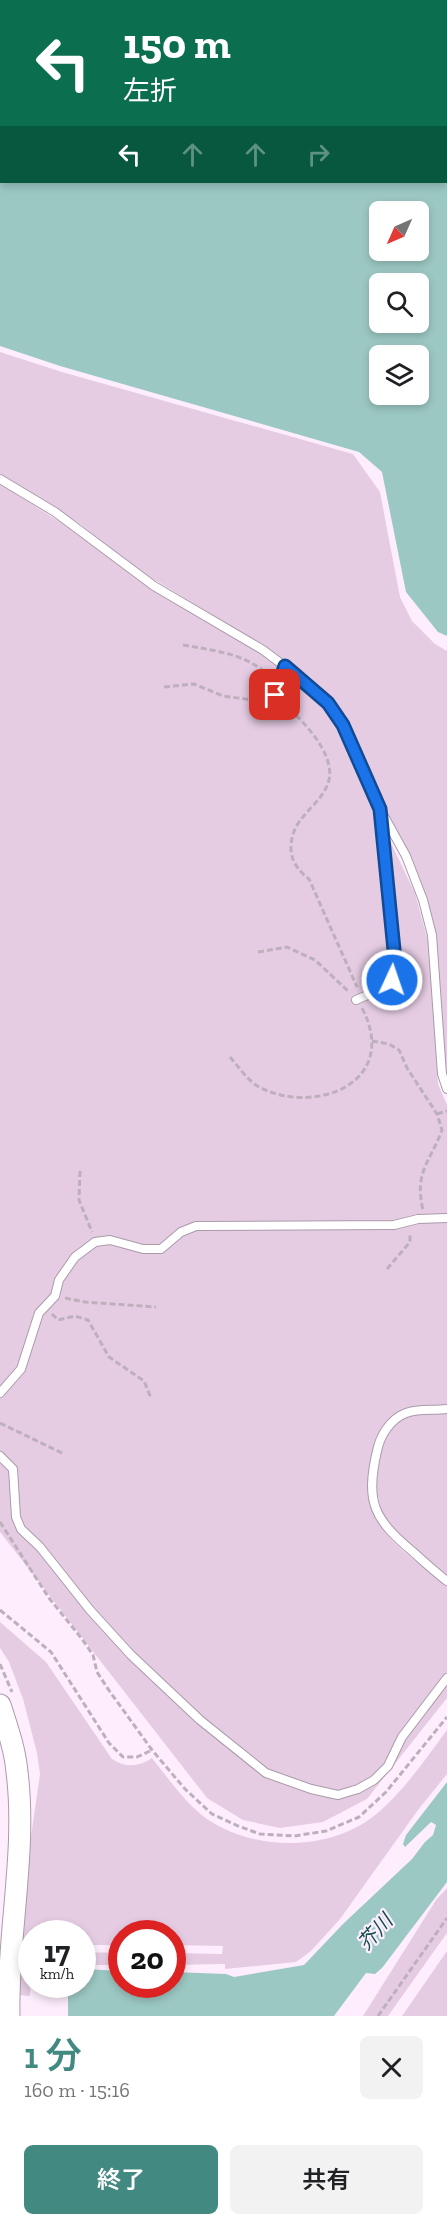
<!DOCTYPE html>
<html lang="ja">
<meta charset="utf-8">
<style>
body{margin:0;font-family:"Zilla Slab","Noto Sans JP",serif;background:#f2f2f2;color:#202124;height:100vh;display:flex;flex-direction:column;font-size:22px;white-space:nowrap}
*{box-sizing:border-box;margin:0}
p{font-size:20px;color:#757577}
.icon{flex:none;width:33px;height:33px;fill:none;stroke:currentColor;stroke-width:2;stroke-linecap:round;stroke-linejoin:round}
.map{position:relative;height:2016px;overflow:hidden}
.side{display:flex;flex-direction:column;background:#fff;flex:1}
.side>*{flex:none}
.hud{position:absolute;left:0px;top:0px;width:447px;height:183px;box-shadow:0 3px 9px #0003;background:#0b6e4f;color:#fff;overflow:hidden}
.needle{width:39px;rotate:225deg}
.buttons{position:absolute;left:369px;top:201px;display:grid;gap:12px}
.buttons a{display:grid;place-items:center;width:60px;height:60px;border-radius:9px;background:#fff;box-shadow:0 3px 9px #0003;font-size:30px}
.speed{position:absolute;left:18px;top:1920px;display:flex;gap:12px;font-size:30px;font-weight:700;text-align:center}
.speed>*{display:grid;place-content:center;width:78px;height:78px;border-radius:50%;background:#fff;box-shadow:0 3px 9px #0003;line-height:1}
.speed small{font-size:15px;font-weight:400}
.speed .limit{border:9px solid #d22;background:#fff;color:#111}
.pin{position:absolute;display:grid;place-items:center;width:51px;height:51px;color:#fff;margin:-26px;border-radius:12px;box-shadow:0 3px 9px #0006}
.me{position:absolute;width:66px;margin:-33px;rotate:3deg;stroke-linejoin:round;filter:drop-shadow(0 0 4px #0008)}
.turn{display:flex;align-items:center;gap:21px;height:126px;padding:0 24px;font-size:27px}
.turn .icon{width:78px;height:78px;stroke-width:2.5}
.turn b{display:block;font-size:42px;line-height:51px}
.lanes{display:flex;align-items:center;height:57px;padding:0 24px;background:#0003;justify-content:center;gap:30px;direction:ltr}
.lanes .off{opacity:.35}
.round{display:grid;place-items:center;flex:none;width:63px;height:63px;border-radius:9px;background:#f2f2f2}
.overview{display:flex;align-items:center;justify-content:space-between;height:102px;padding:0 24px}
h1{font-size:36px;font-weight:600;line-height:45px;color:#428981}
.button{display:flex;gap:12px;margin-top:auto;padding:12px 24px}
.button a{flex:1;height:69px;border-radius:9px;background:#428981;color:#fff;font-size:24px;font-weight:600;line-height:69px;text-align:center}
.button a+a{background:#f2f2f2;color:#202124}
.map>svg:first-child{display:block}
.green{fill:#e5cce3}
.water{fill:#9cc8c3;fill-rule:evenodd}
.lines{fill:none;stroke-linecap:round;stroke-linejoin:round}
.service-casing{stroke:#aa9ba9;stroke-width:10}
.tertiary-casing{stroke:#aa9ba9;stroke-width:23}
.path{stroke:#bdb0bc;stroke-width:3;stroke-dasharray:6 3;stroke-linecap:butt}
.service{stroke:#fff;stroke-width:8}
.tertiary{stroke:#fff;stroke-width:21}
.route-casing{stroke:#114b97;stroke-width:15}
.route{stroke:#1a73e8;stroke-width:10}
.labels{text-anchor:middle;stroke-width:4.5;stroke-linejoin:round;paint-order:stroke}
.water-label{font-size:20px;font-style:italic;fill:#0f504a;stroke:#feeefd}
</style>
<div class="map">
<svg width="447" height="2016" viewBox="0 0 447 2016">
<rect width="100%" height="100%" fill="#feeefd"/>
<path class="green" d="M 0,352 L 62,372 L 353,454 L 380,492 L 400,597 L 412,621 L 435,644 L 447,651 L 447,1080 L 430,909 L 418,874 L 382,806 L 339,711 L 315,687 L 259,643 L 140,571 L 79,523 L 0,476 Z
M 0,484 L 63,524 L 152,590 L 270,659 L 321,703 L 338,723 L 376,812 L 415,893 L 429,945 L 438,1084 L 447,1105 L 447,1405 L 389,1419 C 383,1435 372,1454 369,1471 C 360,1528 408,1554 447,1585 L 447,1698 L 367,1799 L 323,1822 L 280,1828 L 243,1820 L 207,1798 L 0,1532 Z
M 447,1411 L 447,1576 L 390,1527 C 369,1496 369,1431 409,1415 C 420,1411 436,1412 447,1411 Z
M 0,1622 L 46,1662 L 112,1759 C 126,1768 138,1767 152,1758 C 169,1779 185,1803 207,1819 C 250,1848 312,1851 357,1827 C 393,1808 423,1762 447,1730 L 447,1774 L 418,1810 L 340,1919 L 311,1951 L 296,1962 L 225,1969 L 225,1964 L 173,1965 L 173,1953 L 222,1954 L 223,1946 L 173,1945 L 172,1934 L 122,1934 L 121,1945 L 83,1945 L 82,1934 L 32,1934 L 30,1996 L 17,1995 L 21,1906 L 40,1774 L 37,1753 L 23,1699 L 9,1662 L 0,1648 Z
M 447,1888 L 447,1933 L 388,2016 L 363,2016 L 436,1900 Z
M 447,1951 L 447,2016 L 402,2016 Z
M 83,1952 L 121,1953 L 121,1965 L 83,1965 Z"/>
<path class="water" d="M 0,0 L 447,0 L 447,636 L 438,632 L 406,592 L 382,472 L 359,452 L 60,366 L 0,346 ZM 2,2 L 446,2 L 446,182 L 2,182 ZM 380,212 L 418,212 L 418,250 L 380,250 ZM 380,284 L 418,284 L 418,322 L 380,322 ZM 380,356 L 418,356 L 418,394 L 380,394 Z
M 447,1782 L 447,1882 L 382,1968 L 375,1974 L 366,1973 L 334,2016 L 68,2016 L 68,1985 L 82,1984 L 83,1969 L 121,1971 L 122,1984 L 172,1984 L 173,1972 L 226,1974 L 234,1977 L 304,1965 L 343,1924 L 412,1859 L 425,1842 L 433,1835 L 436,1825 L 431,1822 L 405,1847 L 403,1844 L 406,1835 Z"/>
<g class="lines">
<g class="service-casing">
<path id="service" d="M 0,479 L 55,512 L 154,586 L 263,650 L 299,677 L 328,703 L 343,725 L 380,809 L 406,856 L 423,900 L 432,935 L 442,1074 L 447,1089
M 275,695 L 285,666
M 356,1000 L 379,990 L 392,980 L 395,960 L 381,813
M 0,1393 L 21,1369 L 39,1313 L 55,1296 L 59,1280 L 75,1257 L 95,1242 L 110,1240 L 143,1249 L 161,1249 L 181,1232 L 196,1226 L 394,1225 L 418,1219 L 447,1218
M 447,1409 C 434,1411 419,1408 406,1413 C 390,1419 380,1436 377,1451 C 365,1502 374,1519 412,1551 C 423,1561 435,1572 447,1581
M 0,1456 L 13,1469 L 16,1517 L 21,1529 L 40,1547 L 90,1610 L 131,1655 L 200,1720 L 266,1773 L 311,1789 L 338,1795 L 358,1789 L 374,1780 L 388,1766 L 402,1737 L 447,1678"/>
</g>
<g class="tertiary-casing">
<path id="tertiary" d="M 0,1705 C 7,1727 15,1749 17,1772 C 27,1851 7,1935 9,2016"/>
</g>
<path class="path" d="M 183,645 C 215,651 247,653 271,678
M 164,687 L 194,684 L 223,696 L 253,700 L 264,697
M 283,703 C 301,719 335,752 329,780 C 322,807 291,815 291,848 C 291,862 299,871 309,879 L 357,987
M 258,952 L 287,947 L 315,960 L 348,991
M 372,1041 L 389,1044 L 399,1050 L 407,1068 L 437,1114 L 442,1130 C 430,1162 414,1172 423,1210
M 230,1057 C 238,1066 248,1081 259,1087 C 315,1116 401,1083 362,1008
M 437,1114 L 447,1111
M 80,1171 L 79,1200 L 92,1232
M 387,1269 L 410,1242 L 410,1233
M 65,1298 L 85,1302 L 156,1307
M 52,1314 L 58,1320 L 75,1316 L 88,1320 L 109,1357 L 144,1381 L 151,1398
M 0,1423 L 64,1454
M 0,1522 L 49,1598 L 82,1639 L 93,1655 L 97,1672 L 108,1689 L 152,1750 L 185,1789 L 212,1814 L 238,1826 L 260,1834 L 294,1836 L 326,1831 L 359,1817 L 386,1792 L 447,1717
M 0,1610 L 51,1652 L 109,1743 L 123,1757 L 137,1757 L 152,1750
M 0,1664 L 12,1692
M 378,2016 L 447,1918"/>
<use href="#service" class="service"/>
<use href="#tertiary" class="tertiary"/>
</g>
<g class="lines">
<g class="route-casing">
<path id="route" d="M 275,695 L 285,666 L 328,703 L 343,725 L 380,809 L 395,960 L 392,980"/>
</g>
<use href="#route" class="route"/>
</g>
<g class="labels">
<g class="water-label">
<text transform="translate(375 1932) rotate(-48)" y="7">芥川</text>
</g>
</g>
</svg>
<div class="buttons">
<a><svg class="needle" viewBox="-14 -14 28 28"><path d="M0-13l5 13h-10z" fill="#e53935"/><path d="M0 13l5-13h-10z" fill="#757577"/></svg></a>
<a><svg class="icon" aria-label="search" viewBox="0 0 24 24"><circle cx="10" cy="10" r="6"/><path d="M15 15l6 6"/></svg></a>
<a><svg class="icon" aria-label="layers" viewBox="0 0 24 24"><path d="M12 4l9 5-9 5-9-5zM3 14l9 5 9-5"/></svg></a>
</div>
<div class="speed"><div>17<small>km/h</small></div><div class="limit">20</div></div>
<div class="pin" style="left:275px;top:695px;background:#d93025"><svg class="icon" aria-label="arrive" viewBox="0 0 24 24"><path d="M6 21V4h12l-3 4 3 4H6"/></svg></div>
<svg class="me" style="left:392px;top:980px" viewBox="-20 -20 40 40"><circle r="17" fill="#1a73e8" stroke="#fff" stroke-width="3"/><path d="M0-11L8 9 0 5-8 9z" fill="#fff"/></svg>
<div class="hud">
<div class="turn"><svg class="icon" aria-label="left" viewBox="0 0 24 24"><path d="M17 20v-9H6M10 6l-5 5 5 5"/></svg><div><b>150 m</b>左折</div></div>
<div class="lanes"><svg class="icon" aria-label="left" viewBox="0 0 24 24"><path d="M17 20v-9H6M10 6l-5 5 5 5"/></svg><svg class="icon off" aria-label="ahead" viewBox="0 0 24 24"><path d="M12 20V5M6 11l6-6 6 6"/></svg><svg class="icon off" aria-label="ahead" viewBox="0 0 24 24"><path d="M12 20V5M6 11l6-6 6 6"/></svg><svg class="icon off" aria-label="right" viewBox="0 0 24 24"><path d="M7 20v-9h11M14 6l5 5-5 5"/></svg></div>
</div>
</div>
<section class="side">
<div class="overview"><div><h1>1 分</h1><p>160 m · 15:16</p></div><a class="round"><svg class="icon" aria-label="close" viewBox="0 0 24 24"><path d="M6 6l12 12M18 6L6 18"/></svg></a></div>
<div class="button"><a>終了</a><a>共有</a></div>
</section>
